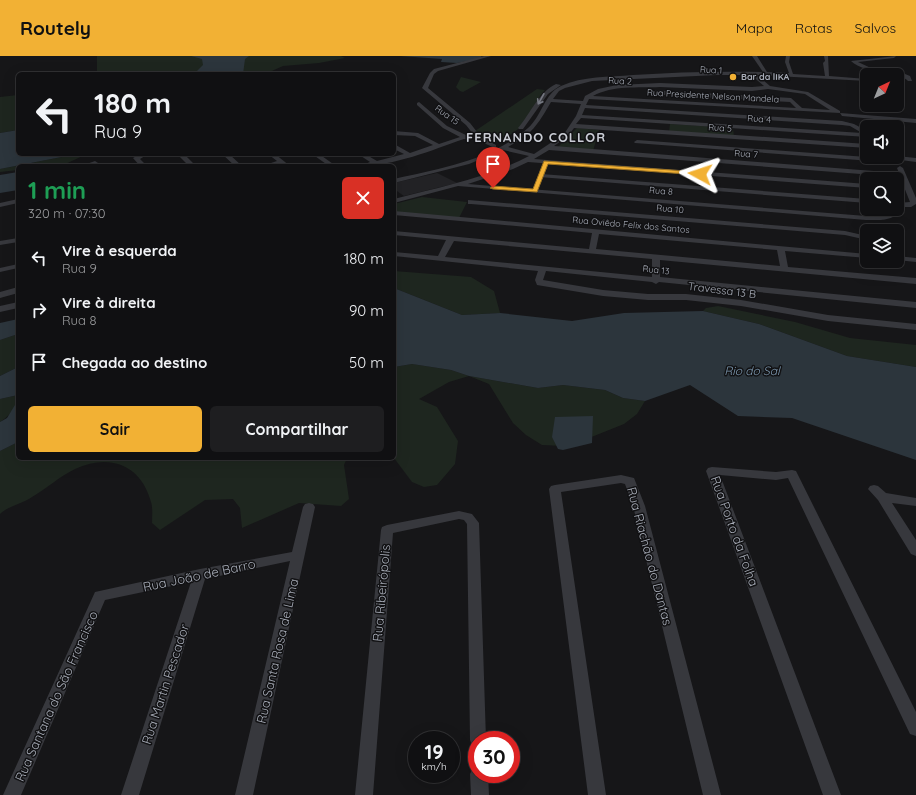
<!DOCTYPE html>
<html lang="pt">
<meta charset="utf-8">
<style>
body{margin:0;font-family:Quicksand,sans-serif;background:#1e1e20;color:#f1f3f6;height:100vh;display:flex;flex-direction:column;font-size:15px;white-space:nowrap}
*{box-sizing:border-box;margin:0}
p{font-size:13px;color:#9c9d9f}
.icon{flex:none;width:22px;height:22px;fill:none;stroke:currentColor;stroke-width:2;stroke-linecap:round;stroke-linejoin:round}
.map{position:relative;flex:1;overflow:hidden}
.drawer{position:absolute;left:16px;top:108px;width:380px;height:296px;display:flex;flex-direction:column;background:#101012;border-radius:6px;box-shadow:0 4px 16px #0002,0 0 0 1px #303032}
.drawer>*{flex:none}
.banner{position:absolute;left:16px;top:16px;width:380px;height:84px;border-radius:6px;box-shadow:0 4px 16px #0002,0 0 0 1px #303032;background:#101012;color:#f1f3f6;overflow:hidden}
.needle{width:26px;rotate:43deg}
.tools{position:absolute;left:860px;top:12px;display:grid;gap:8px}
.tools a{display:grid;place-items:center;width:44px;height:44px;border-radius:6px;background:#101012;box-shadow:0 4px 16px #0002,0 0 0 1px #303032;font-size:20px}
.speed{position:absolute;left:408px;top:675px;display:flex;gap:8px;font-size:20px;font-weight:700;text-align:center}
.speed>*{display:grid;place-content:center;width:52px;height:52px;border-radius:50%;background:#101012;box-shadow:0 4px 16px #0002,0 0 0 1px #303032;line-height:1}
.speed small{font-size:10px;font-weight:400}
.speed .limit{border:6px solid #d22;background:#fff;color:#111}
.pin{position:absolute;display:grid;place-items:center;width:34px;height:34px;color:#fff;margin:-41px -17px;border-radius:50% 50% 50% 0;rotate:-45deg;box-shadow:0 0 4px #0007}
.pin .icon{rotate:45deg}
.me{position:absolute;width:44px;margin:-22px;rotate:275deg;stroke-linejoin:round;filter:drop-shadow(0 0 3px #0008)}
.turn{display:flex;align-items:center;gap:14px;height:84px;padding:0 12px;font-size:18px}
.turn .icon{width:52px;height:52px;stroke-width:2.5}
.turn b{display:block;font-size:28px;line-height:34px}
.round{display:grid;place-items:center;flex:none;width:42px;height:42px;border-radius:6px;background:#1e1e20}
.overview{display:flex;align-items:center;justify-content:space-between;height:68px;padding:0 12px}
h1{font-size:24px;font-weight:700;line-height:30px;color:#1e9e55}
.primary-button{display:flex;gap:8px;margin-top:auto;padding:8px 12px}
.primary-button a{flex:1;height:46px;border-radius:6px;background:#f2b134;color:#111;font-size:16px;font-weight:700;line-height:46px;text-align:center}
.primary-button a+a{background:#1e1e20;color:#f1f3f6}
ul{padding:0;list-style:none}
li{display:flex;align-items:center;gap:12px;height:52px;padding:0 12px}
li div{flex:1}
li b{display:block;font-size:15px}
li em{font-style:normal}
header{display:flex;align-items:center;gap:24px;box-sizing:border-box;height:56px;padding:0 20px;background:#f2b134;color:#111}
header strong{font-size:19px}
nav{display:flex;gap:22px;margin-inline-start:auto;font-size:14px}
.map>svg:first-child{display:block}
.built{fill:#222225}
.green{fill:#1e261f}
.water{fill:#2c353c}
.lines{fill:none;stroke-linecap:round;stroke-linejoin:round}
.minor{fill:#37383d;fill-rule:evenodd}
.oneway{stroke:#757881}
.route{fill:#f2b134;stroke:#9d7322}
.poi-dot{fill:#f2b134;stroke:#111113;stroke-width:1.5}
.labels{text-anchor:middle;stroke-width:3;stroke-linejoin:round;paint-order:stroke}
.far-street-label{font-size:9px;fill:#a8adb8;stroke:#111113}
.far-poi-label{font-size:9px;font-weight:bold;fill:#a8adb8;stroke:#111113;text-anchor:start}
.street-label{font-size:11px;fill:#a8adb8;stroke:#111113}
.water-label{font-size:12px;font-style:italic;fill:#7f9bb3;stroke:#111113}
.far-district-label{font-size:13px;font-weight:bold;letter-spacing:1px;fill:#c9ccd4;stroke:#111113}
.near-street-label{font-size:13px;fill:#a8adb8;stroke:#111113}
</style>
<header>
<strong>Routely</strong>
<nav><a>Mapa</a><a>Rotas</a><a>Salvos</a></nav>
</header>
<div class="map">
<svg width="916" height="739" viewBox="0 0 916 739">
<rect width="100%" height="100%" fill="#161618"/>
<path class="built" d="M 437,117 L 457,127 L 404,140 L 394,133 L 394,127 Z"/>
<path class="green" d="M 97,0 L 341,0 L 345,2 L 319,7 L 283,10 L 265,18 L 97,18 Z
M 461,21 L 481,26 L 463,36 L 460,35 L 456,31 Z
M 537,33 L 545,34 C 538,41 535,50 530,58 C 522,74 503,85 487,89 L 478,81 L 475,75 Z
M 18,39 L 18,74 L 0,77 L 0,41 Z
M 670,68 L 733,72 L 734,81 L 669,76 Z
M 577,72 L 599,74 L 593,95 L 558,91 Z
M 77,98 L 87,98 L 61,110 L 18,110 L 18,114 L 0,116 L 0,113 Z
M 422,141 L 467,146 L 459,162 L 394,156 L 394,148 Z
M 394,215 L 471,221 L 494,235 L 500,257 L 462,259 L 394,232 Z
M 718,250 L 795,266 L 850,282 L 916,289 L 916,311 L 847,300 L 759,268 L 703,255 L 706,252 Z
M 18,278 L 18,311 L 0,320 L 0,284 Z
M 412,308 L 451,314 L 469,320 L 538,332 L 563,329 L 605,334 L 623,342 L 645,345 L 637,358 L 624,368 L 574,388 L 565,390 L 542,389 L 526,379 L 513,367 L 489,328 L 469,320 L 449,326 L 419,343 L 437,351 L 458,385 L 455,408 L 437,429 L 424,431 L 412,426 L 394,402 L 394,311 Z
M 18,339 C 18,349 9,361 0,366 L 0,343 Z
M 18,386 L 18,402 L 347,402 L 344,409 L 349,443 L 341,450 L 299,447 L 242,472 L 240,452 L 233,443 L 205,444 L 160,474 L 152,467 C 152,460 153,452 151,446 C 141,408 109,397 75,413 C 60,420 46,433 32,441 C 22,448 8,450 0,458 L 0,395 Z"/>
<path class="water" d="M 191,0 L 249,0 L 245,3 L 243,18 L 185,18 L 195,17 L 203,9 L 202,3 Z
M 400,0 L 481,0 L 482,2 L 457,7 L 441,6 L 442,3 Z
M 18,74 L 18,98 L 77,98 L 0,113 L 0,77 Z
M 18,116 L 18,134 L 0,137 L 0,119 Z
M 394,232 L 462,259 L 500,257 L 572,265 L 624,257 L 703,255 L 759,268 L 847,300 L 916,311 L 916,404 L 792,362 L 738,360 L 690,329 L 645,345 L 623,342 L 605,334 L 563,329 L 538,332 L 469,320 L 451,314 L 412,308 L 394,311 Z
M 18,263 L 18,278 L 0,284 L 0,267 Z
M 18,311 L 18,339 L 0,343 L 0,320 Z
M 18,344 L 18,386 L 0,395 L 0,366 L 7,362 Z
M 593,360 L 592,387 L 563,394 L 558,393 L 552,381 L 555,361 Z"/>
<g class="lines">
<path class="minor" d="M 484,0 L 491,0 L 438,15 L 434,18 L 428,32 L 470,67 L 481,81 L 496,89 L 496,91 L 494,92 L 477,83 L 466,69 L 422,32 L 430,17 L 434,13 Z
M 752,0 L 757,0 L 767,16 L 789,17 L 785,6 L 786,0 L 790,0 L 789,6 L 793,18 L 825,20 L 823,7 L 825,5 L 824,0 L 828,0 L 829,20 L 867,23 L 867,25 L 757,19 L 770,30 L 808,36 L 840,55 L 840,57 L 916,63 L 916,67 L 842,60 L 840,57 L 589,43 L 586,49 L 842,65 L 854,68 L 867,75 L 867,81 L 581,62 L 576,68 L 867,88 L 867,92 L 574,72 L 568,80 L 554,90 L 899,117 L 897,112 L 900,110 L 903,112 L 916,142 L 916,148 L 911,151 L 902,151 C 896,166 879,164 866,164 L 458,130 L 394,147 L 394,143 C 440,131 487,122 529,100 L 503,94 L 469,108 L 394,127 L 394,123 C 439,113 493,104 528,72 C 542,60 544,38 561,30 C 583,20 609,21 633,19 C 676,16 720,15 763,16 ZM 717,19 L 751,19 L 764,30 L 752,31 L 660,27 L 617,29 L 598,33 L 585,40 L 583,45 L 553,43 L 559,35 L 565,32 L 592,25 ZM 660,31 L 752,35 L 768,33 L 805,38 L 830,54 L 802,52 L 791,42 L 649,34 L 646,36 L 649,38 L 790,46 L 796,52 L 593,40 C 613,29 638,32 660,31 ZM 551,46 L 581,48 L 576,60 L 564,78 L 534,98 L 508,91 C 532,78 537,70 551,46 ZM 585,52 L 842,69 L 850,70 L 862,77 L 582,59 ZM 549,94 L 900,121 L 910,146 L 897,147 L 897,153 L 894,153 L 892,156 L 885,159 L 866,160 L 468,128 L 513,113 L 528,106 L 867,132 L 867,128 L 534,103 Z
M 896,0 L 894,2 L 858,6 L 873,13 L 905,18 L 910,20 L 912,25 L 908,25 C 902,16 866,19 851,5 Z
M 556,28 L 561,29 L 548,38 L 523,73 L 519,73 L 518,72 C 531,57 538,37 556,28 Z
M 419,46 L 447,70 L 468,80 L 471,83 L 470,84 L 464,83 C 432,94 394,110 360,110 L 370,106 L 358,98 L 365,98 L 377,105 L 404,98 L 394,93 L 394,88 L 410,97 L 433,89 L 415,80 L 394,79 L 394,75 L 418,77 L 439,88 L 460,81 L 443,72 L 417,49 L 417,47 Z
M 637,84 L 894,103 L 897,100 L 916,102 L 916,106 L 901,104 L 898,107 L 635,87 L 634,86 Z
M 140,98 L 148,98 L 140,103 L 147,110 L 140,110 L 133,102 Z
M 177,98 L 184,98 L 196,110 L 189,110 Z
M 222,98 L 229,98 L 242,110 L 235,110 Z
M 268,98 L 275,98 L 290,110 L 283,110 L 281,108 L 262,110 L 277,105 Z
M 312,98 L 319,98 L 336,110 L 329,110 Z
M 95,105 L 98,107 L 97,108 L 81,110 Z
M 541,118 L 867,143 L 867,147 L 539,121 L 538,120 Z
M 18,143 L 18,147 L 0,151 L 0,147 Z
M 468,144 L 845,175 L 867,180 L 867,184 L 845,179 L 471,148 L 468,148 Z
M 394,155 L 867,198 L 867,202 L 785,195 L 788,211 L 916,222 L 916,228 L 660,204 L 660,221 L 916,246 L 916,252 L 659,226 L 656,228 L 652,226 L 546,215 L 543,224 L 603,234 L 648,238 L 686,238 L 741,244 L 828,259 L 916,268 L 916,274 L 828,265 L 741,250 L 686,244 L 648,244 L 603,240 L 537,229 L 535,224 L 538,215 L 394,200 L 394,196 L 438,200 L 446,184 L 394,179 L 394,175 L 589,193 L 592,177 L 394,159 ZM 599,178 L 777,194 L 780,210 L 596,193 ZM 454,185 L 652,203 L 652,221 L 445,201 Z
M 18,182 L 18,186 L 0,189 L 0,185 Z
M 897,200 L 916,202 L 916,206 L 897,204 Z
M 18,208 L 18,212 L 0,216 L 0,212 Z
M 18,231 L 18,237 L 0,242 L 0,236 Z
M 18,246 L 18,252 L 0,256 L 0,250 Z
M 712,411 L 776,416 L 792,414 L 796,415 L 916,656 L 916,680 L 910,678 L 788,422 L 776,424 L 720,419 L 841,739 L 823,739 L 706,415 L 708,412 Z
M 621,419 L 634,422 L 645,450 L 721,739 L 703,739 L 633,450 L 625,428 L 621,427 L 561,436 L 606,739 L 588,739 L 549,433 L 551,430 L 555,429 Z
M 874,429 L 878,430 L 886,437 L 916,442 L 916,450 L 892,447 L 916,484 L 916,500 L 911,498 L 878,444 L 868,433 L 870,430 Z
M 309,447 L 313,448 L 315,451 L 253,739 L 235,739 L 290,505 L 205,523 L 139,739 L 121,739 L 191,526 L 105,544 L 21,739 L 3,739 L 95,536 L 200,513 L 292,496 L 303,451 L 305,448 Z
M 459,455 L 472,458 L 479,467 L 486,684 L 477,684 L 477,691 L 472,689 L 470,684 L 467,468 L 464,464 L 459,463 L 393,477 L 373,739 L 355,739 L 381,474 L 382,471 L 387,469 Z
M 477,711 L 477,718 L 488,718 L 489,739 L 471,739 L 470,718 L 473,712 Z"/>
</g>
<defs><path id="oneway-shaft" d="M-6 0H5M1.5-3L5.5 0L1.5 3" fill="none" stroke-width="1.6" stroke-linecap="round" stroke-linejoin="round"/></defs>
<use class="oneway" href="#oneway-shaft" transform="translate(541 43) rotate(119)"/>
<path class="route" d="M 544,105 L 700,116 L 703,118 L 700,119 L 548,108 L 537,136 L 493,133 L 490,132 L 493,130 L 533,133 Z"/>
<circle class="poi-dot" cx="733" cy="21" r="4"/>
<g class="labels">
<g class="far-street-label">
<text transform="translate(711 14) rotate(3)" y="3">Rua 1</text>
<text transform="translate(620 25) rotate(3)" y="3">Rua 2</text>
<text transform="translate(713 40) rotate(3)" y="3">Rua Presidente Nelson Mandela</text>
<text transform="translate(447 59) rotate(36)" y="3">Rua 15</text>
<text transform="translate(759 63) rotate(4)" y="3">Rua 4</text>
<text transform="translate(720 72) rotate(4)" y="3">Rua 5</text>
<text transform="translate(746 98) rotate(4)" y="3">Rua 7</text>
<text transform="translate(661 135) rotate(5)" y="3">Rua 8</text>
<text transform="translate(670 153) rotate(5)" y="3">Rua 10</text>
<text transform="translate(631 169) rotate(5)" y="3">Rua Oviêdo Felix dos Santos</text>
<text transform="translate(656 214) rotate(6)" y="3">Rua 13</text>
</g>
<g class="far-poi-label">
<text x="741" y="24">Bar da lIKA</text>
</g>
<g class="street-label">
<text transform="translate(722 234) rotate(7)" y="4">Travessa 13 B</text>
</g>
<g class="water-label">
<text x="752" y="319">Rio do Sal</text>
</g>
<g class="far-district-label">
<text x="536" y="86">FERNANDO COLLOR</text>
</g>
<g class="near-street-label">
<text transform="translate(735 475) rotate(70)" y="5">Rua Porto da Folha</text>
<text transform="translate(650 500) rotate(75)" y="5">Rua Riachão do Dantas</text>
<text transform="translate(199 519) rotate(-12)" y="5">Rua João de Barro</text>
<text transform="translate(381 537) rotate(-85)" y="5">Rua Ribeirópolis</text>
<text transform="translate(277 595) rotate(-77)" y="5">Rua Santa Rosa de Lima</text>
<text transform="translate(165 628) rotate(-72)" y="5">Rua Martin Pescador</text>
<text transform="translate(56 640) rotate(-66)" y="5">Rua Santana do São Francisco</text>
</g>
</g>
</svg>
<div class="tools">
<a><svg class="needle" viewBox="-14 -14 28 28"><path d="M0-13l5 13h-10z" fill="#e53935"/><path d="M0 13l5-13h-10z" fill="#9c9d9f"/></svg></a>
<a><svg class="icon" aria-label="sound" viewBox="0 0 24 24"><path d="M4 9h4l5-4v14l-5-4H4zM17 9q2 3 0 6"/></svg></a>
<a><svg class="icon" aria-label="search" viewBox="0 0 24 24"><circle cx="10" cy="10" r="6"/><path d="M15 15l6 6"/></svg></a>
<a><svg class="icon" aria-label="layers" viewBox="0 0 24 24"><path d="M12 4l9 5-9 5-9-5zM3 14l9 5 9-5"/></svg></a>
</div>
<div class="speed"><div>19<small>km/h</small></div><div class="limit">30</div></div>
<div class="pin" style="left:493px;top:132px;background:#d93025"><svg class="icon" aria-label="arrive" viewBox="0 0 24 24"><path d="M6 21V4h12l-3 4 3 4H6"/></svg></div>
<svg class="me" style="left:700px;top:118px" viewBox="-20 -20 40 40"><path d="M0-17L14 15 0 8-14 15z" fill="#f2b134" stroke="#fff" stroke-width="4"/></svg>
<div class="banner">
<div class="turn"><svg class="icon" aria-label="left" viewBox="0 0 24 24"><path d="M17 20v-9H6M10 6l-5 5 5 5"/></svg><div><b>180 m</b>Rua 9</div></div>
</div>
<section class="drawer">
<div class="overview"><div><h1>1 min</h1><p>320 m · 07:30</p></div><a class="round" style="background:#d93025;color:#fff"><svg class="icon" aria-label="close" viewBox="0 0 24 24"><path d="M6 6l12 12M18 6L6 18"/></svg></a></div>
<ul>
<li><svg class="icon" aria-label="left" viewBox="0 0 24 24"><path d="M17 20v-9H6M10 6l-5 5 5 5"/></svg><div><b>Vire à esquerda</b><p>Rua 9</p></div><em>180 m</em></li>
<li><svg class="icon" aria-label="right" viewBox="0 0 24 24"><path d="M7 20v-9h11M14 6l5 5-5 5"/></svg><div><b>Vire à direita</b><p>Rua 8</p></div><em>90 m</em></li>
<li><svg class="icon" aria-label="arrive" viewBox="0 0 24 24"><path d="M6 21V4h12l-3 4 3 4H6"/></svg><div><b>Chegada ao destino</b></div><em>50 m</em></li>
</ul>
<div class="primary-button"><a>Sair</a><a>Compartilhar</a></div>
</section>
</div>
